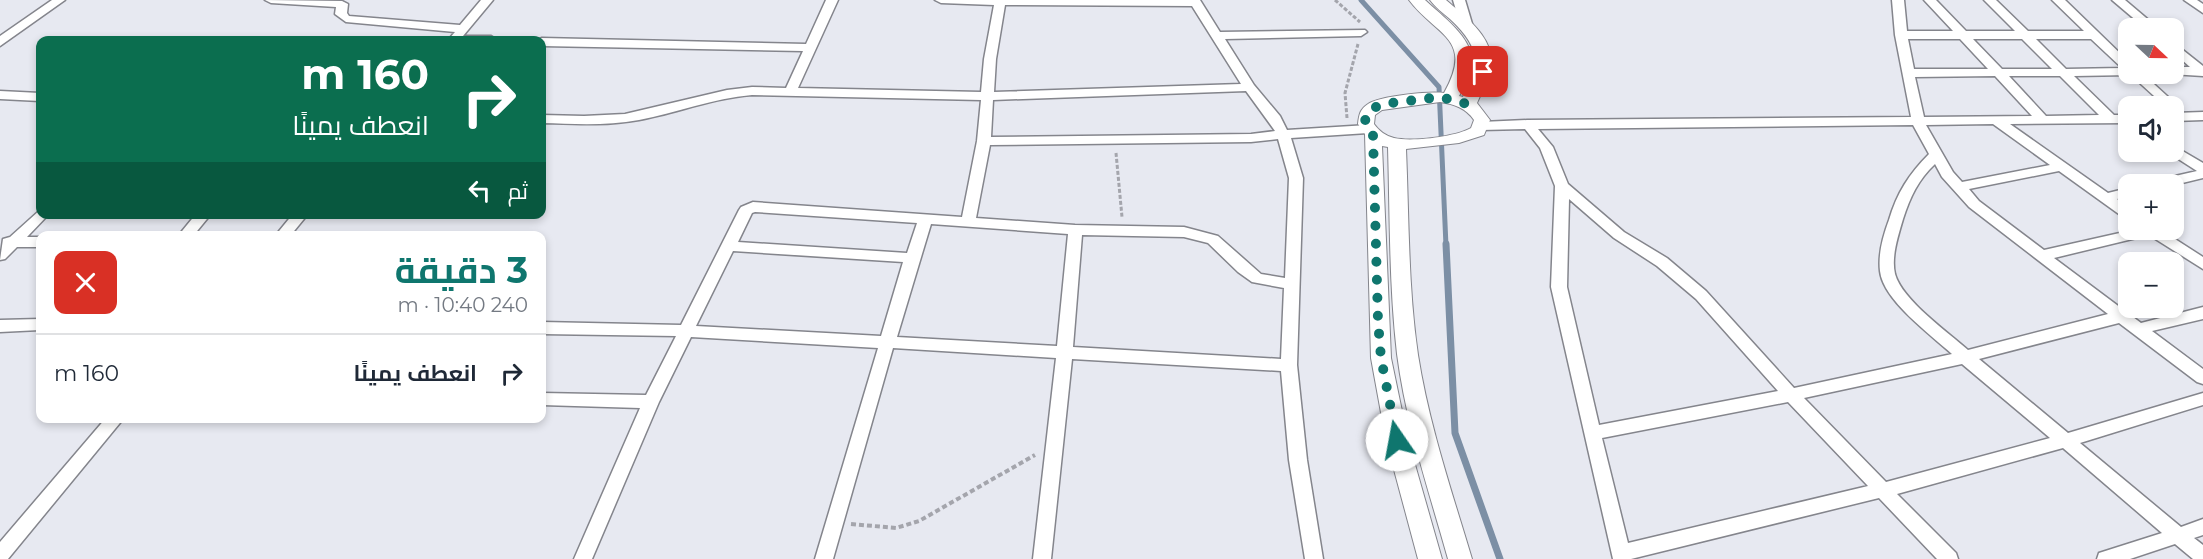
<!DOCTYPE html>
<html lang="ar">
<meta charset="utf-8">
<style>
body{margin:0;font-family:Montserrat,Cairo,sans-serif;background:#f2f2f3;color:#1f2937;direction:rtl;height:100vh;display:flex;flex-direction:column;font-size:22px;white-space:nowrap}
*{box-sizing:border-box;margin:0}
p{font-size:20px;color:#747a83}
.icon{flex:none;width:33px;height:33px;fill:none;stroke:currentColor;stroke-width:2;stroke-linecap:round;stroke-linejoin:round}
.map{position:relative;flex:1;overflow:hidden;direction:ltr}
.panel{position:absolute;left:36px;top:231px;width:510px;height:192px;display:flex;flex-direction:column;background:#fff;border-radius:12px;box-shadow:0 3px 9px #0003;direction:rtl}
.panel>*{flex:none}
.banner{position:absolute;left:36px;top:36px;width:510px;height:183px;border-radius:12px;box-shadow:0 3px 9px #0003;direction:rtl;background:#0b6e4f;color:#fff;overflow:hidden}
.needle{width:39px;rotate:112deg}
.buttons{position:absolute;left:2118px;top:18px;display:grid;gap:12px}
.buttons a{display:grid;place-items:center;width:66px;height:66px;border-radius:12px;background:#fff;box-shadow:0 3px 9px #0003;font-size:30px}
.pin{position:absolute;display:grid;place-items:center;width:51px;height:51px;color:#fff;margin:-26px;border-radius:12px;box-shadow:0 3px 9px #0006}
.me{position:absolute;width:66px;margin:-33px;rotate:348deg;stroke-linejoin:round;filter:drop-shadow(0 0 4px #0008)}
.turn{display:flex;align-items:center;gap:21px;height:126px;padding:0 18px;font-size:27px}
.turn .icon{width:78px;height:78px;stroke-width:2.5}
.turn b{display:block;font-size:42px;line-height:51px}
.then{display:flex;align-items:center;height:57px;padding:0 18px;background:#0003;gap:12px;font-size:22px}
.round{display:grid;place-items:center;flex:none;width:63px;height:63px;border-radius:12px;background:#f2f2f3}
.summary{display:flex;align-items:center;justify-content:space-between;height:102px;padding:0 18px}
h1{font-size:36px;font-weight:700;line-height:45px;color:#0f766e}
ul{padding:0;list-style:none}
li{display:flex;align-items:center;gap:18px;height:78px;padding:0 18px;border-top:2px solid #e0e1e3}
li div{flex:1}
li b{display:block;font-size:22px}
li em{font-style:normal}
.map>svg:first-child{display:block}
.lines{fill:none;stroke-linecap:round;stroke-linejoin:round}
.stream-far1{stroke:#7c8fa5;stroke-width:5}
.stream{stroke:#7c8fa5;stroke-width:7}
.minor-casing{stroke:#84858c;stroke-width:3}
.tertiary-casing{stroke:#84858c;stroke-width:2}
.path-far1{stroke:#a4a5ac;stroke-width:3;stroke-dasharray:4 2;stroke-linecap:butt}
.path{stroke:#a4a5ac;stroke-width:4;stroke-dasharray:5 3;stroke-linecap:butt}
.minor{fill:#fff;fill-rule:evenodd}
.tertiary{fill:#fff;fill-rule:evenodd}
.route{stroke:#0f766e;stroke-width:10;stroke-dasharray:0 18}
</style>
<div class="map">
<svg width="2203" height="559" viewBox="0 0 2203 559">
<rect width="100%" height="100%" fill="#e7e9f1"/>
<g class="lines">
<path class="stream-far1" d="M 1361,0 L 1439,87 L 1446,246"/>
<path class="stream" d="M 1446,244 L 1455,433 L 1500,559"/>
<g class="minor-casing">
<path id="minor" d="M 52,0 L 65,0 L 0,46 L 0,36 Z
M 265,0 L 342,1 L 348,4 L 347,13 L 349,16 L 460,25 L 481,0 L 493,0 L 463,36 L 491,36 L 497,40 L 448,40 L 455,32 L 346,22 L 335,14 L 336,7 L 271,3 Z
M 826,0 L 838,0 L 798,88 L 981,92 L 984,59 L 994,5 L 941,3 L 935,0 L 1200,0 L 1220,32 L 1365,30 L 1367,32 L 1361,36 L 1225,39 L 1254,85 L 1280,116 L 1287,130 L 1368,125 L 1375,129 L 1368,133 L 1291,138 L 1303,178 L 1297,365 L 1307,460 L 1323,559 L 1305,559 L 1289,460 L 1281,371 L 1072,359 L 1051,559 L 1033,559 L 1056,358 L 893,348 L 833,559 L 815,559 L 878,348 L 691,337 L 659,402 L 592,559 L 574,559 L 640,408 L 542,405 L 542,393 L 646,395 L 676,336 L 542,334 L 542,322 L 681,325 L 739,210 L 741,207 L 753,202 L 962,217 L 977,141 L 981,100 L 752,95 C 713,98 677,113 639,120 C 607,126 574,124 542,123 L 542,115 L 584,116 L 625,114 L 727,90 L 752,87 L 786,88 L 803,51 L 542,46 L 542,40 L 537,40 L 542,38 L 806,44 ZM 1005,5 L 1192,6 L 1241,84 L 994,92 L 996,59 ZM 1246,91 L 1275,131 L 1251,134 L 991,137 L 993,100 ZM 1278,139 L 1289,178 L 1285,278 L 1261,274 L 1218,236 L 1184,227 L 1075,225 L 976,218 L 990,145 L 1251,142 ZM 755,212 L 917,223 L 907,253 L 738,242 L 752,213 ZM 931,224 L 1068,234 L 1057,346 L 897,337 ZM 1082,235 L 1184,237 L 1208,243 L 1238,272 L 1252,282 L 1284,288 L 1281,359 L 1073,347 ZM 733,251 L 903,262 L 881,336 L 696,326 Z
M 1453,0 L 1465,0 L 1473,27 L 1471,29 L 1467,31 L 1461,27 Z
M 1892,0 L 1904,0 L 1907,31 L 1953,31 L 1924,0 L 1936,0 L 1966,31 L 2015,31 L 1984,0 L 1996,0 L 2028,31 L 2084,31 L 2052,0 L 2065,0 L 2128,61 L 2128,74 L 2143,74 L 2178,106 L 2174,109 L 2174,106 L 2165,106 L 2131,75 L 2074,76 L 2114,115 L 2128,115 L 2128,123 L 2010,124 L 2108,193 L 2128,188 L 2128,196 L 2117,199 L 2128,208 L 2128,218 L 2123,217 L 2059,171 L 1969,189 L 1979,201 L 2044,250 L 2133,230 L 2161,230 L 2203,257 L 2203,269 L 2149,235 L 2054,258 L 2141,323 L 2203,307 L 2203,319 L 2152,331 L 2203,369 L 2203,384 L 2197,382 L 2119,323 L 1979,359 L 2068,433 L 2203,393 L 2203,405 L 2080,443 L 2181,527 L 2203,519 L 2203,535 L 2194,538 L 2203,545 L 2203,559 L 2193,559 L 2175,544 L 2130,559 L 2097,559 L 2099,553 L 2162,533 L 2063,448 L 1897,494 L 1956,553 L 1958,559 L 1937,559 L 1879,498 L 1631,559 L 1613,559 L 1551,287 L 1555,186 L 1540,148 L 1525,129 L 1481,130 L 1475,126 L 1481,122 L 1527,120 L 1911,117 L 1895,35 ZM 1908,39 L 1960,39 L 1988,69 L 1914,69 ZM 1973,39 L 2022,39 L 2052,69 L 2002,69 ZM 2036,39 L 2091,39 L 2122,68 L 2066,69 ZM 1995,76 L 2032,116 L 1924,117 L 1915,77 ZM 2009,76 L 2060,76 L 2099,115 L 2046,116 ZM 1993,124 L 2050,165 L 1962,182 L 1953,172 L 1926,125 ZM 1913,125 L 1929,154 C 1909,174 1897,193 1889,220 C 1883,236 1878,254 1880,271 C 1883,300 1930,334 1952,354 L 1794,388 L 1706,291 L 1667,258 L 1624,232 L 1568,184 L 1553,147 L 1538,129 ZM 1935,164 L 1942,177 L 1969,207 L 2108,314 L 1968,350 C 1948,332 1902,300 1895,274 C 1891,257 1898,236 1903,219 C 1910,197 1918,180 1935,164 ZM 1569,199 L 1614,238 L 1657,266 L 1696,299 L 1778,391 L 1599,425 L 1567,287 ZM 1962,364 L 2050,438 L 1886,482 L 1804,398 ZM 1788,402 L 1868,486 L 1628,543 L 1602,438 Z
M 2112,0 L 2125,0 L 2158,28 L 2145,28 Z
M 2184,0 L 2197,0 L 2203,4 L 2203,13 Z
M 2174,43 L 2203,66 L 2203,76 L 2170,74 L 2174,74 L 2174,67 L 2190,67 L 2174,53 Z
M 0,91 L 40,93 L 40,101 L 0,99 Z
M 2203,112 L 2203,120 L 2174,121 L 2174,113 Z
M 2174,146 L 2203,163 L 2203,178 L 2174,185 L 2151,184 L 2153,181 L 2197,171 L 2169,153 L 2174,152 Z
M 40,210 L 40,214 L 49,214 L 27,237 L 40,237 L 40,247 L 17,247 L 5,259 L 0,260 L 3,239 L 10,237 Z
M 196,214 L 211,214 L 193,236 L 178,236 Z
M 293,214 L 308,214 L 290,236 L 275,236 Z
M 40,319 L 40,330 L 0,332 L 0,320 Z
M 106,418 L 124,418 L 8,559 L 0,559 L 0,542 Z"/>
</g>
<g class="tertiary-casing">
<path id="tertiary" d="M 1409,0 L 1425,0 C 1443,17 1477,40 1472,69 C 1470,79 1464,87 1459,96 L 1463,97 C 1480,61 1480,47 1450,19 C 1443,13 1435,7 1430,0 L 1446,0 C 1467,18 1499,41 1490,73 C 1487,83 1481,93 1477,103 L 1490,120 L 1484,135 L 1459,143 L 1406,149 C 1409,218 1408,287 1418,355 C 1429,425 1452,492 1472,559 L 1448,559 C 1429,491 1406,424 1397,354 C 1389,285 1390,216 1388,147 L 1382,146 L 1391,358 L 1408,440 L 1442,559 L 1418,559 L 1386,440 L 1371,358 L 1365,134 L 1358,124 C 1359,115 1360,109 1368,104 C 1380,96 1430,91 1444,93 C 1475,38 1436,36 1409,0 ZM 1440,102 C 1454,104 1466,108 1474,120 L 1471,128 C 1455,137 1411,142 1394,138 C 1386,136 1379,131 1374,124 L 1375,115 L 1382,110 Z"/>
</g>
<path class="path-far1" d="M 1335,0 L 1360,22
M 1347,118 L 1345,93 L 1358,44
M 1116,153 L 1122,217"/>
<path class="path" d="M 851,524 L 896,528 L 919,521 L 1035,455"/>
<use href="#minor" class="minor"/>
<use href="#tertiary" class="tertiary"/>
</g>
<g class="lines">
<path class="route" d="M 1397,440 L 1381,358 L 1378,321 L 1373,135 L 1368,129 L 1365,119 L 1371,109 L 1384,104 L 1440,97 L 1467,104 L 1483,72"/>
</g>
</svg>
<div class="buttons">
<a><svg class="needle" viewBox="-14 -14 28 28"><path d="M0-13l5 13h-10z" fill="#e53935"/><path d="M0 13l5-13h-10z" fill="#747a83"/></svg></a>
<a><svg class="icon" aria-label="sound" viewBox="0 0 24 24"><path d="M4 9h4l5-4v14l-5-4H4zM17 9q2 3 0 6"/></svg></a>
<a>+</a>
<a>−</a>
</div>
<div class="pin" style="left:1483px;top:72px;background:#d93025"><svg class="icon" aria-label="arrive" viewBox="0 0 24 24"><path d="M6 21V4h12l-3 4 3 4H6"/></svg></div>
<svg class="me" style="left:1397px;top:440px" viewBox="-20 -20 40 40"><circle r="19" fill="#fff"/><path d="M0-13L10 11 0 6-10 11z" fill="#0f766e"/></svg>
<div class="banner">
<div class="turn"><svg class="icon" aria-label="right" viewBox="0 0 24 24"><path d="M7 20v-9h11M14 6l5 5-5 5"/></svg><div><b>160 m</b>انعطف يمينًا</div></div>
<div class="then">ثم<svg class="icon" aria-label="left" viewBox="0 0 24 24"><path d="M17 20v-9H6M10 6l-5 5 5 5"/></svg></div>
</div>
<section class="panel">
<div class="summary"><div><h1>3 دقيقة</h1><p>240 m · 10:40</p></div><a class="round" style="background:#d93025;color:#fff"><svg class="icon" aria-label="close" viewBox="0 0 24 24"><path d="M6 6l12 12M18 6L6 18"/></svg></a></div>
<ul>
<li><svg class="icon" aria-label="right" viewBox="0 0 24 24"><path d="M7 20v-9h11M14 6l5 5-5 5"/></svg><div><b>انعطف يمينًا</b></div><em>160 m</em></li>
</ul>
</section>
</div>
